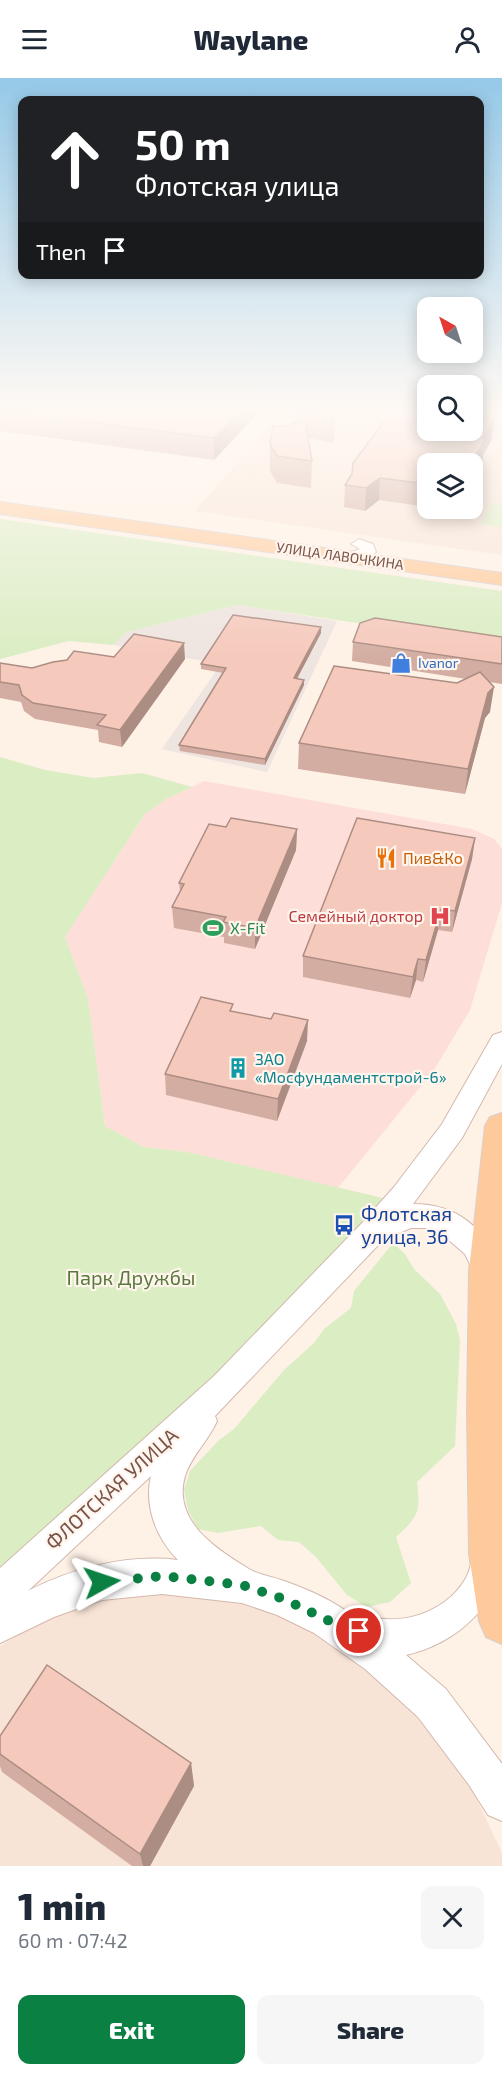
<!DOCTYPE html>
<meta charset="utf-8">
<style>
body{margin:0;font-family:"Exo 2",sans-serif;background:#f6f6f7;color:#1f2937;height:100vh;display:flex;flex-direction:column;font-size:22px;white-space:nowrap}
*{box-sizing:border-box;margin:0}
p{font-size:20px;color:#747a83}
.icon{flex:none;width:33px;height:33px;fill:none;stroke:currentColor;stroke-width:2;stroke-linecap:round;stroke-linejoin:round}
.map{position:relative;height:1788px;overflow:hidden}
.sheet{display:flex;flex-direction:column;background:#fff;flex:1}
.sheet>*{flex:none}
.hud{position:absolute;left:18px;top:18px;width:466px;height:183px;border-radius:12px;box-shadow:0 3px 15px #0003;background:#202124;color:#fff;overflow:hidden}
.needle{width:39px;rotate:321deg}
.fabs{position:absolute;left:417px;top:219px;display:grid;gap:12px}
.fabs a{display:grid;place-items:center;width:66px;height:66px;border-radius:12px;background:#fff;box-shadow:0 3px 15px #0003;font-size:30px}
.pin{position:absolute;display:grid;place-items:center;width:51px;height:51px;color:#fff;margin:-26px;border:3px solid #fff;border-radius:50%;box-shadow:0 2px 6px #0007}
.me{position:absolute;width:66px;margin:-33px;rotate:85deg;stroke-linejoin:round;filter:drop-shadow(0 0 4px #0008)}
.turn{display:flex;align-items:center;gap:21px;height:126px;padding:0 18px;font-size:27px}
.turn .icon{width:78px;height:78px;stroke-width:2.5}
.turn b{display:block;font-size:42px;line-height:51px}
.then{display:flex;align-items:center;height:57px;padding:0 18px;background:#0003;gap:12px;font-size:22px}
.round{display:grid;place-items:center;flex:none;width:63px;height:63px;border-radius:12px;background:#f6f6f7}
.head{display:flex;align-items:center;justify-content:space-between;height:102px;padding:0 18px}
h1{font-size:36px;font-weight:800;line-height:45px}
.cta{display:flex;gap:12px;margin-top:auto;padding:12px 18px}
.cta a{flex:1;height:69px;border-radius:12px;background:#0b8043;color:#fff;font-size:24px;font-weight:800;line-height:69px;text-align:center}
.cta a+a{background:#f6f6f7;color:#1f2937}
header{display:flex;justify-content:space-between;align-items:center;height:78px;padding:0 18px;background:#fff;font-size:27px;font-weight:800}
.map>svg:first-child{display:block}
.residential{fill:#f8e4d6;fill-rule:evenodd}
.commercial{fill:#feded9}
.industrial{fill:#eee4e0}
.green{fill:#daedc3}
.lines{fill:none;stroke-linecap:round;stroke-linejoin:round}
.minor-casing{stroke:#d3b8ad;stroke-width:2}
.major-casing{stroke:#d9cfcc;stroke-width:2}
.minor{fill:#fff;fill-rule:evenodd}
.major{fill:#ffca9b;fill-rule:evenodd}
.wall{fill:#d3ada1}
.shaded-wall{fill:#ac8d83}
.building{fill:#f5c9bb;stroke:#ac8d83;stroke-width:1.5}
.route{stroke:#0b8043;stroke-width:10;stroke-dasharray:0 18}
.labels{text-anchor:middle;stroke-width:4.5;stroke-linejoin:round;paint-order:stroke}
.far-street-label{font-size:14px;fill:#795248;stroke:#fff5ed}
.far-shop-label{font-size:14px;fill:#366cbe;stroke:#fff5ed;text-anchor:start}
.food-label{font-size:16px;fill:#c56008;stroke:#fff5ed;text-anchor:start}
.health-label{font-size:16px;fill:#be3a42;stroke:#fff5ed;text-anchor:end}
.leisure-label{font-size:16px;fill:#27864d;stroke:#fff5ed;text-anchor:start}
.culture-label{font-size:16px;fill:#0d838f;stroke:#fff5ed;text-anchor:start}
.near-transit-label{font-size:20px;fill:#164399;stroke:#fff5ed;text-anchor:start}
.near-park-label{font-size:20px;fill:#587a3d;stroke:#fff5ed}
.near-street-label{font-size:20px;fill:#795248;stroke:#fff5ed}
</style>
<header><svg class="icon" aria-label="menu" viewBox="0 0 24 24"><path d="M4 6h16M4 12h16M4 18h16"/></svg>Waylane<svg class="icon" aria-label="person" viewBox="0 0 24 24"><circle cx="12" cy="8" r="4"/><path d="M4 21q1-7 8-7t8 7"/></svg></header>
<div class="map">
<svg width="502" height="1788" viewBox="0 0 502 1788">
<rect width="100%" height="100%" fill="#fef1e6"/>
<path class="residential" d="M 282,333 L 360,333 L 427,341 L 428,352 L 472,352 L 473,346 L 502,350 L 502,477 L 195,433 ZM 428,386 L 472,386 L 472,430 L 428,430 Z
M 171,1514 L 247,1523 L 312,1552 L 371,1591 L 424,1644 L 466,1698 L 502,1775 L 502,1788 L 0,1788 L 0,1568 L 43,1541 L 113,1516 Z"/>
<path class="commercial" d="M 204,703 L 472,751 L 494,761 L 502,771 L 502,825 L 470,932 L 434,992 L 338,1110 L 187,1074 L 144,1069 L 105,1048 L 88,921 L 65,859 L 145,736 L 166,721 Z"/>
<path class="industrial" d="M 238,527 L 337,543 L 267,694 L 162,671 L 221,586 L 113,567 L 127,554 Z"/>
<path class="green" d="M 492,424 L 502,426 L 502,449 L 481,446 Z
M 0,441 L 502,513 L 502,567 L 238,527 L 127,554 L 113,567 L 69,563 L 0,581 Z
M 0,679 L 45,692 L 93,700 L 142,695 L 192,709 L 166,721 L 145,736 L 65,859 L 88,921 L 105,1048 L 144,1069 L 187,1074 L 383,1120 L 260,1258 L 0,1501 Z
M 393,1165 L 405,1176 L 414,1191 L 440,1216 L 456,1246 L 460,1262 L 455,1368 L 417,1404 C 421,1434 418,1439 396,1459 L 411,1505 L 390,1524 L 367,1529 L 347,1517 L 316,1479 L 299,1464 L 278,1462 L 261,1448 L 218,1455 L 198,1451 L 188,1432 L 184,1412 L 190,1393 L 218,1363 L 234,1351 L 284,1292 L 314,1265 L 324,1251 L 351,1230 L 354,1213 Z"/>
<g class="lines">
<g class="minor-casing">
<path id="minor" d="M 472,336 L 502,339 L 502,347 L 472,344 Z
M 359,461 L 373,466 L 376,474 C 370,481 354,485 345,482 L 343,479 L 345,476 L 360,471 L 351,466 Z
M 502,954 L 502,986 L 462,1060 L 413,1126 C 460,1126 483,1151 502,1190 L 499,1201 L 488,1205 L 477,1201 L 465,1176 L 437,1152 L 429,1150 L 411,1150 L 384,1161 L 215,1338 L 217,1343 C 209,1362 191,1378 185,1398 C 172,1443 216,1471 249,1491 C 259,1497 273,1499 284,1503 C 304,1510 328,1520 346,1533 L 349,1531 C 358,1535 367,1539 376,1540 C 410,1546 448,1531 466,1500 C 470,1492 472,1482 475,1473 L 488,1468 L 501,1473 C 502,1530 451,1567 406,1577 L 446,1611 L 502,1686 L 502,1743 L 488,1737 L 469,1707 L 418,1639 L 365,1591 L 314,1555 L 277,1537 L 242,1525 L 162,1516 L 102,1522 L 54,1539 L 0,1565 L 0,1490 L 214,1298 L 362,1145 L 394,1109 L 442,1046 L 493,957 ZM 151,1398 C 144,1428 156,1460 178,1482 C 128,1476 72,1490 28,1513 Z"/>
</g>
<g class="major-casing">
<path id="major" d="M 0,424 L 502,495 L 502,507 L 0,436 Z
M 502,1035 L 502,1566 L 486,1559 L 479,1543 L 469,1476 L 467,1333 L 469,1192 L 485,1048 L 490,1039 Z"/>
</g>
<use href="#minor" class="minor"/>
<use href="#major" class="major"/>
</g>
<path class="wall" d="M 0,333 L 259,334 L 214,382 L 0,353 Z
M 294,333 L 333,333 L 335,339 L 334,365 L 308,360 L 312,383 L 311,410 L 277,405 L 270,393 L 270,366 L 294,345 Z
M 472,333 L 502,333 L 498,336 L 484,335 L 483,340 L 494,342 L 491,363 L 483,377 L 483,382 L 428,386 L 428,429 L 379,422 L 365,433 L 344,429 L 345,407 L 472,352 Z
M 439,430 L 455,430 L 454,433 Z
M 321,549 L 321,555 L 297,601 L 304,607 L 265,687 L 180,673 L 179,667 L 223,595 L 201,591 L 201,586 Z
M 502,559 L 502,606 L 489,604 L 490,634 L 485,640 L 465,716 L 298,691 L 299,665 L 457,605 L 466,601 L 352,583 L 353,564 Z
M 185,581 L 122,669 L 99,664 L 98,652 L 35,641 L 24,633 L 21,624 L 0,620 L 0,585 L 32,590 Z
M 226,749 L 297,751 L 296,772 L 255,871 L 224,865 L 224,859 L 174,850 L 172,829 L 180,814 L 179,805 Z
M 475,760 L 472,781 L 452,854 L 438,852 L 423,904 L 416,902 L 410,920 L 303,899 L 303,878 Z
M 233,933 L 307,963 L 277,1043 L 166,1017 L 165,996 Z
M 0,1658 L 191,1685 L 194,1708 L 150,1788 L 132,1788 L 2,1694 L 0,1688 Z"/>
<path class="shaded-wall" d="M 241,333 L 259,333 L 259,334 L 214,382 L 214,360 Z
M 477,333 L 484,333 L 482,347 L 472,352 L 472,335 Z
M 494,342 L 491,363 L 483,377 L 483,382 L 472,400 L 472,386 L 471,386 L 483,361 Z
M 380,400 L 379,422 L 365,433 L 366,410 Z
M 321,549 L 321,555 L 294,606 L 294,600 Z
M 184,565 L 185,581 L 122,669 L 120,652 Z
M 304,602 L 304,607 L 265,687 L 265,681 Z
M 494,609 L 490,634 L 485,640 L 465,716 L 468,691 L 488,615 Z
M 297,751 L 296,772 L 255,871 L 255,850 Z
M 475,760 L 472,781 L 452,854 L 455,833 Z
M 441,831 L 438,852 L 423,904 L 426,882 Z
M 418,881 L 416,902 L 410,920 L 413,899 Z
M 308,942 L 307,963 L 277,1043 L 278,1021 Z
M 191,1685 L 194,1708 L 150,1788 L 143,1788 L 140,1776 Z"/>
<path class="building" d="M 3,333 L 241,333 L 214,360 Z
M 299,333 L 333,333 L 335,339 Z
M 392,333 L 428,333 L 428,352 L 472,352 L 472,337 L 494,342 L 483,361 L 485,361 L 471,386 L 428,386 L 428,406 L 380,400 L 366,410 L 345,407 L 352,396 L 353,385 Z
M 305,344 L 312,383 L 277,378 L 270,366 L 273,348 L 290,348 L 290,346 Z
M 233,537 L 321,549 L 294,600 L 304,602 L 265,681 L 179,667 L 226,590 L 201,586 Z
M 375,540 L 502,559 L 502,586 L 353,564 L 360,545 Z
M 134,556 L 184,565 L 120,652 L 97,647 L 106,637 L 33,625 L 22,617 L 19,607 L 0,604 L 0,585 L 32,590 L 53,584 L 67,582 L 74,573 L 114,579 Z
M 334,588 L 457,605 L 480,594 L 494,609 L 488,615 L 468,691 L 299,665 Z
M 231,740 L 297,751 L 255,850 L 223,844 L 226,839 L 172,829 L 184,806 L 179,805 L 209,746 L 226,749 Z
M 357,740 L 475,760 L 455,833 L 441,831 L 426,882 L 418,881 L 413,899 L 303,878 Z
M 201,919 L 233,926 L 230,933 L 271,941 L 274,935 L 308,942 L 278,1021 L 165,996 Z
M 47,1587 L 191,1685 L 140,1776 L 0,1676 L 0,1658 Z"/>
<linearGradient id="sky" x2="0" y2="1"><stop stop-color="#95c9e8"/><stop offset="0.57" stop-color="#fff9f4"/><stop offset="1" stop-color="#fff9f4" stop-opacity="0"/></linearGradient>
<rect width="502" height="583" fill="url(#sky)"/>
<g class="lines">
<path class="route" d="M 102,1504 L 162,1498 L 242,1507 L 284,1521 L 327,1542 L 359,1553"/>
</g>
<defs>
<g id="shop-bare" transform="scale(1.62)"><path d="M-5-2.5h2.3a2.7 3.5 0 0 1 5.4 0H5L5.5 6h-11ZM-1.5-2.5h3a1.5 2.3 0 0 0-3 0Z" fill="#3f7fe0" stroke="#fff5ed" stroke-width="2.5" paint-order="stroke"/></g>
<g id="restaurant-bare" transform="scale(1.62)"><path d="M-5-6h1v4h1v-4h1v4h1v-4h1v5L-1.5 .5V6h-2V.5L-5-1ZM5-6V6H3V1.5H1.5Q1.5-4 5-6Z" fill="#e8710a" stroke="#fff5ed" stroke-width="2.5" paint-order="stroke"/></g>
<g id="hospital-bare" transform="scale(1.62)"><path d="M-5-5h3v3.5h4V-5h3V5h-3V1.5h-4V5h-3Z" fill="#e0444e" stroke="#fff5ed" stroke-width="2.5" paint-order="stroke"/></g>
<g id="stadium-bare" transform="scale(1.62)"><path d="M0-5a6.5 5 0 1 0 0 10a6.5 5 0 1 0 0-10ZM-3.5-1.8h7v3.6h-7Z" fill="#2e9e5b" stroke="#fff5ed" stroke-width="2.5" paint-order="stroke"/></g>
<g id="building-bare" transform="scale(1.62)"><path d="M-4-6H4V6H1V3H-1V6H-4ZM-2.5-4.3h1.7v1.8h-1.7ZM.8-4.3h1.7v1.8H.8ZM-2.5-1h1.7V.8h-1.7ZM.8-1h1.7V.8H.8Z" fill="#0f9aa8" stroke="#fff5ed" stroke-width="2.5" paint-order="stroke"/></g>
<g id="bus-bare" transform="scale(1.62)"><path d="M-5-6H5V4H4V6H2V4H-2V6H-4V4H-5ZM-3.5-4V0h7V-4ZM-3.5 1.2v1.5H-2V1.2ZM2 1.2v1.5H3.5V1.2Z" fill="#1a4fb4" stroke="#fff5ed" stroke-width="2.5" paint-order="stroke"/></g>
</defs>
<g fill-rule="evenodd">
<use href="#shop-bare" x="401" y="585"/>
<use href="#restaurant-bare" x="386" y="780"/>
<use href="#hospital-bare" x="440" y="838"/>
<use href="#stadium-bare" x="213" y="850"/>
<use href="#building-bare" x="238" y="990"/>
<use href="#bus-bare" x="344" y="1147"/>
</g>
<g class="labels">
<g class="far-street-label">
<text transform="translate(340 478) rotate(8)" y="5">УЛИЦА ЛАВОЧКИНА</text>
</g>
<g class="far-shop-label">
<text x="418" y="590">Ivanor</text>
</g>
<g class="food-label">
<text x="403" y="786">Пив&amp;Ко</text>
</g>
<g class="health-label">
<text x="423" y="844">Семейный доктор</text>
</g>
<g class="leisure-label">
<text x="230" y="856">X-Fit</text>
</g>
<g class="culture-label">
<text x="255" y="987">ЗАО<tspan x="255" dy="18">«Мосфундаментстрой-6»</tspan></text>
</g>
<g class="near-transit-label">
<text x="361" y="1143">Флотская<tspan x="361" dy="23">улица, 36</tspan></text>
</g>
<g class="near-park-label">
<text x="131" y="1207">Парк Дружбы</text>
</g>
<g class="near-street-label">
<text transform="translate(112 1411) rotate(-42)" y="7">ФЛОТСКАЯ УЛИЦА</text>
</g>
</g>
</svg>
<div class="fabs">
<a><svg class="needle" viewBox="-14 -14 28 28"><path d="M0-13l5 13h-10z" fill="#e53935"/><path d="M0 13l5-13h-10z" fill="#747a83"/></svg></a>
<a><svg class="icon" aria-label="search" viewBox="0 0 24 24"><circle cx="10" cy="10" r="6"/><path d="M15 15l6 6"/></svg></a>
<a><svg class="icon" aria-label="layers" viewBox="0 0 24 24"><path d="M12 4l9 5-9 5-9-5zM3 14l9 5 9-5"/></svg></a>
</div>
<div class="pin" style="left:359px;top:1553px;background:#d93025"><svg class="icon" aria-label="arrive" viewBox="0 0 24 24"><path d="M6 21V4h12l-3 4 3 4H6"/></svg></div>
<svg class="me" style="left:102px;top:1504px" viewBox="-20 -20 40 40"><path d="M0-17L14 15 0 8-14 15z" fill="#0b8043" stroke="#fff" stroke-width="4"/></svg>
<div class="hud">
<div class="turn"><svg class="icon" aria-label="ahead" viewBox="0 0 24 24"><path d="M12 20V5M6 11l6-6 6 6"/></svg><div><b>50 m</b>Флотская улица</div></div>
<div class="then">Then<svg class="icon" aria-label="arrive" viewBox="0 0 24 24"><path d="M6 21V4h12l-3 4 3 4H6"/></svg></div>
</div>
</div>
<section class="sheet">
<div class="head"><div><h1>1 min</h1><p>60 m · 07:42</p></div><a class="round"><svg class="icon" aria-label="close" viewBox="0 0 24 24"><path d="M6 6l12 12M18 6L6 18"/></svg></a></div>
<div class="cta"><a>Exit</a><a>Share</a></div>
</section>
